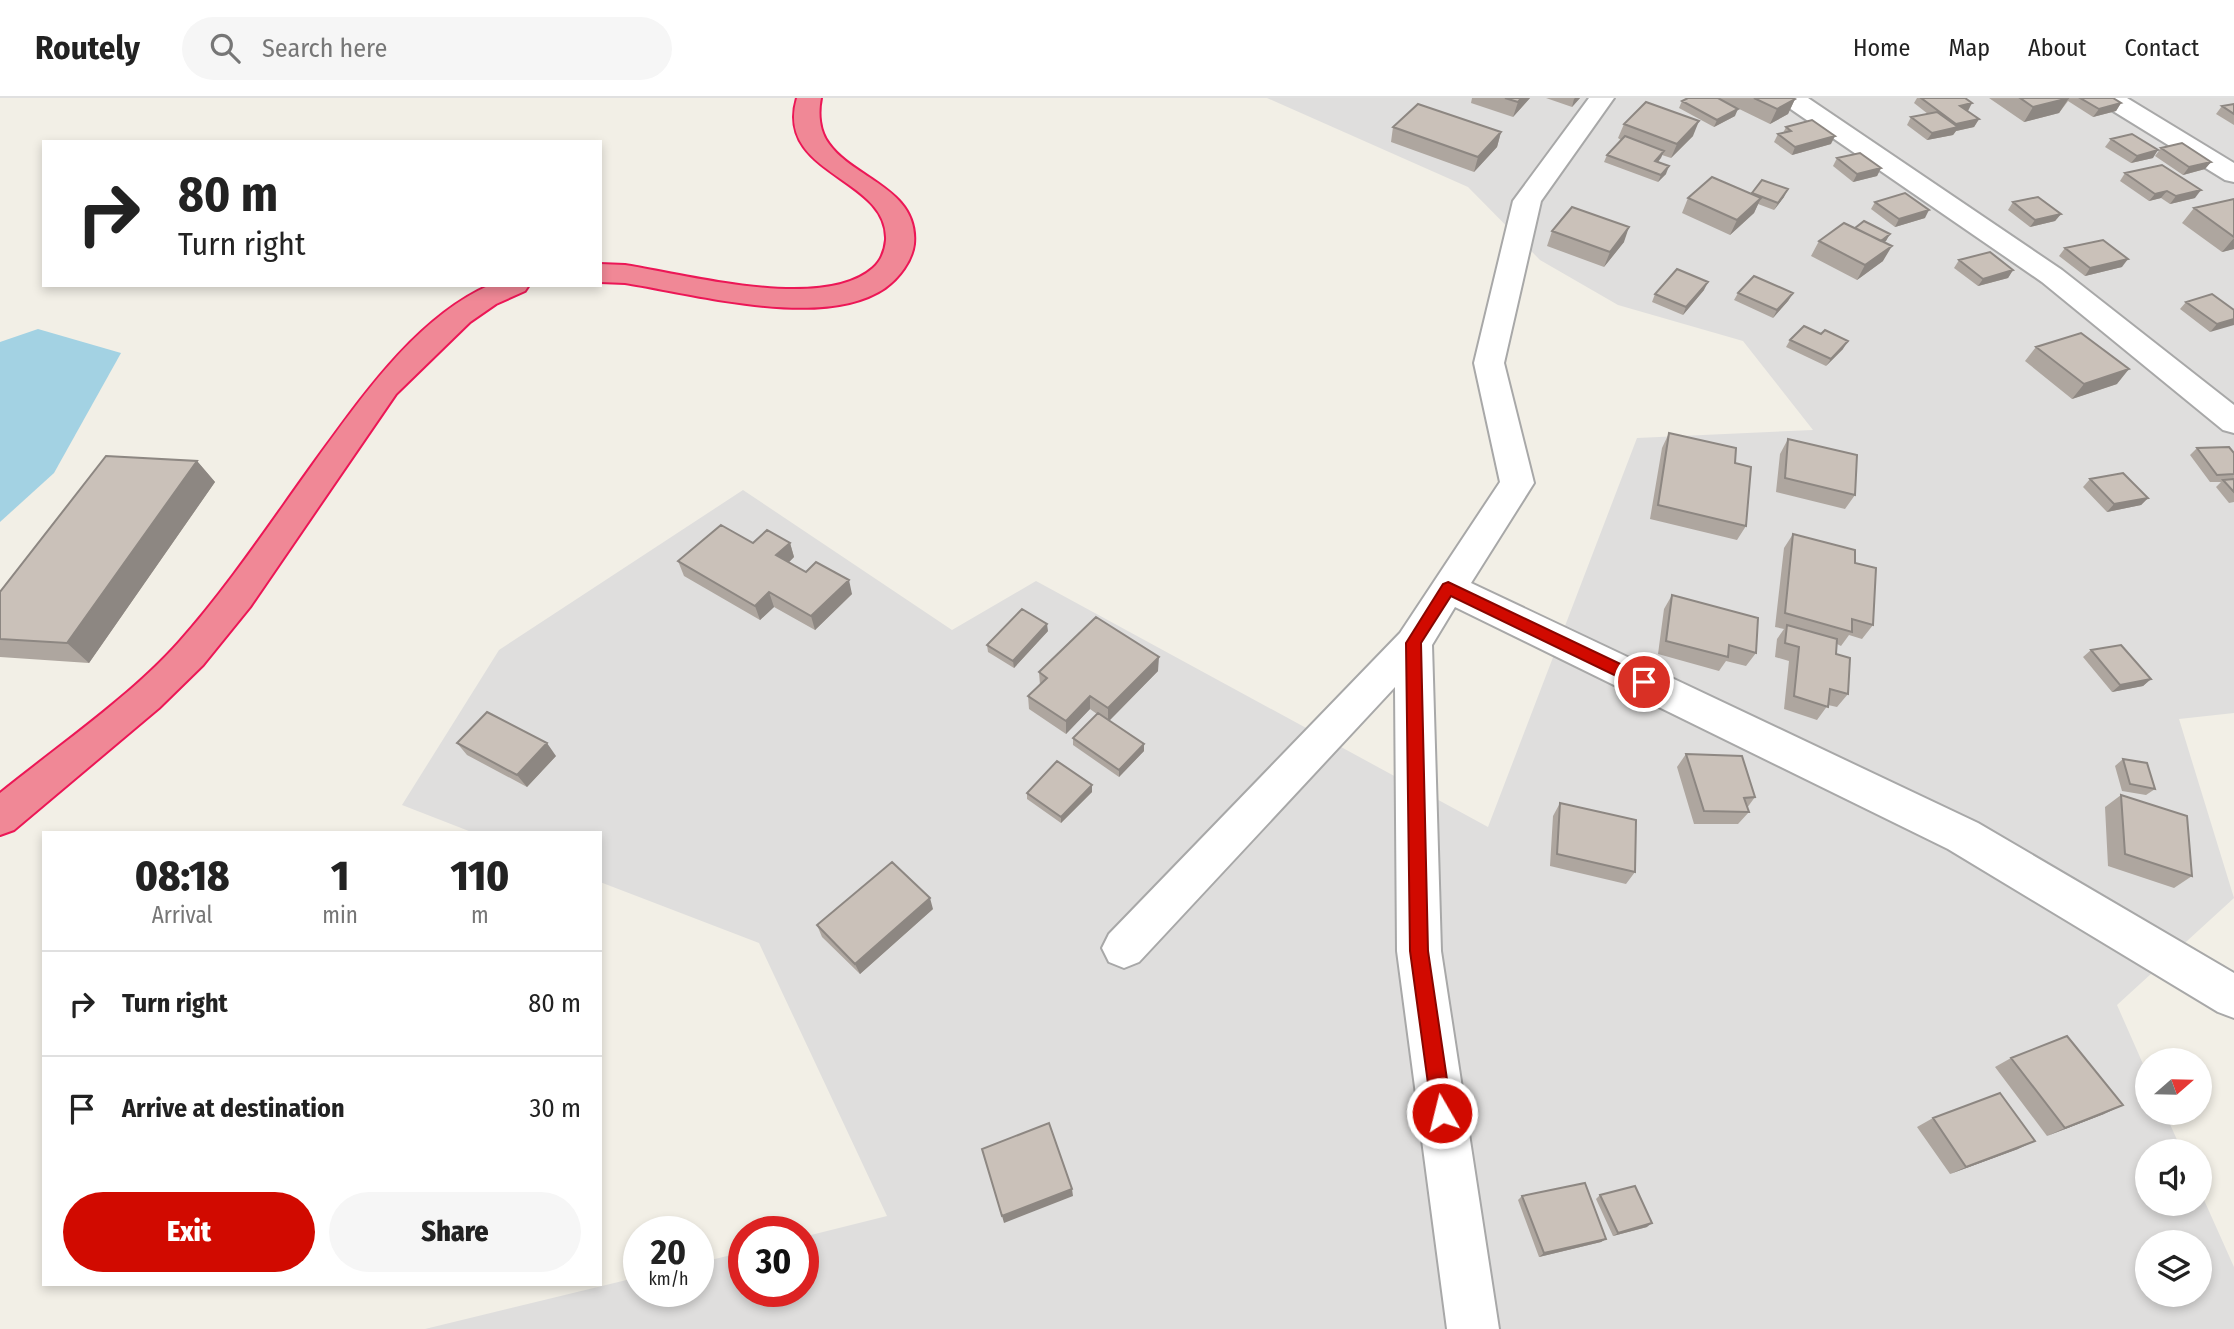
<!DOCTYPE html>
<style>
body{margin:0;font-family:"Fira Sans Condensed",sans-serif;background:#f6f6f6;color:#222;height:100vh;display:flex;flex-direction:column;font-size:26px;white-space:nowrap}
*{box-sizing:border-box;margin:0}
p{font-size:23px;color:#767676}
.icon{flex:none;width:38px;height:38px;fill:none;stroke:currentColor;stroke-width:2;stroke-linecap:round;stroke-linejoin:round}
.map{position:relative;flex:1;overflow:hidden}
.details{position:absolute;left:42px;top:733px;width:560px;height:455px;display:flex;flex-direction:column;background:#fff;border-radius:0px;box-shadow:0 4px 10px #0003}
.details>*{flex:none}
.top-card{position:absolute;left:42px;top:42px;width:560px;height:147px;border-radius:0px;box-shadow:0 4px 10px #0003;background:#fff;color:#222;overflow:hidden}
.needle{width:46px;rotate:70deg}
.controls{position:absolute;left:2135px;top:950px;display:grid;gap:14px}
.controls a{display:grid;place-items:center;width:77px;height:77px;border-radius:50%;background:#fff;box-shadow:0 4px 10px #0003;font-size:35px}
.speed{position:absolute;left:623px;top:1118px;display:flex;gap:14px;font-size:35px;font-weight:700;text-align:center}
.speed>*{display:grid;place-content:center;width:91px;height:91px;border-radius:50%;background:#fff;box-shadow:0 4px 10px #0003;line-height:1}
.speed small{font-size:18px;font-weight:400}
.speed .limit{border:10px solid #d22;background:#fff;color:#111}
.pin{position:absolute;display:grid;place-items:center;width:60px;height:60px;color:#fff;margin:-30px;border:4px solid #fff;border-radius:50%;box-shadow:0 2px 7px #0007}
.me{position:absolute;width:77px;margin:-38px;rotate:352deg;stroke-linejoin:round;filter:drop-shadow(0 0 5px #0008)}
.turn{display:flex;align-items:center;gap:24px;height:147px;padding:0 21px;font-size:32px}
.turn .icon{width:91px;height:91px;stroke-width:2.5}
.turn b{display:block;font-size:49px;line-height:60px}
.eta{display:flex;justify-content:space-evenly;align-items:center;height:119px;text-align:center}
.eta b{font-size:42px;font-weight:800;line-height:49px}
.cta{display:flex;gap:14px;margin-top:auto;padding:14px 21px}
.cta a{flex:1;height:80px;border-radius:42px;background:#d10a00;color:#fff;font-size:28px;font-weight:800;line-height:80px;text-align:center}
.cta a+a{background:#f6f6f6;color:#222}
ul{padding:0;list-style:none}
li{display:flex;align-items:center;gap:21px;height:105px;padding:0 21px;border-top:2px solid #e0e0e0}
li div{flex:1}
li b{display:block;font-size:26px}
li em{font-style:normal}
header{display:flex;align-items:center;gap:42px;box-sizing:border-box;height:98px;padding:0 35px;background:#fff;border-bottom:2px solid #e0e0e0}
header strong{font-size:33px}
nav{display:flex;gap:38px;margin-inline-start:auto;font-size:24px}
.search{width:490px;height:63px;background:#f6f6f6;display:flex;align-items:center;gap:18px;box-sizing:border-box;padding:0 24px;border-radius:38px;color:#767676;font-size:26px}
.map>svg:first-child{display:block}
.residential{fill:#dfdedd;fill-rule:evenodd}
.water{fill:#a3d2e3}
.lines{fill:none;stroke-linecap:round;stroke-linejoin:round}
.minor-casing{stroke:#a8a8a8;stroke-width:4}
.highway-casing{stroke:#ec1756;stroke-width:4}
.minor{fill:#fff;fill-rule:evenodd}
.highway{fill:#f08896;fill-rule:evenodd}
.wall{fill:#aea69f}
.shaded-wall{fill:#8d8782}
.building{fill:#cac1b9;stroke:#8d8782;stroke-width:2}
.route{fill:#d10a00;stroke:#880600;stroke-width:2}
</style>
<header>
<strong>Routely</strong>
<div class="search"><svg class="icon" aria-label="search" viewBox="0 0 24 24"><circle cx="10" cy="10" r="6"/><path d="M15 15l6 6"/></svg>Search here</div>
<nav><a>Home</a><a>Map</a><a>About</a><a>Contact</a></nav>
</header>
<div class="map">
<svg width="2234" height="1231" viewBox="0 0 2234 1231">
<rect width="100%" height="100%" fill="#f2efe6"/>
<path class="residential" d="M 1267,0 L 2234,0 L 2234,615 L 2179,621 L 2234,800 L 2117,907 L 2147,975 L 2147,1015 L 2165,1015 L 2182,1053 L 2147,1054 L 2147,1106 L 2200,1106 L 2200,1093 L 2234,1169 L 2234,1231 L 425,1231 L 639,1179 L 639,1194 L 698,1194 L 698,1165 L 744,1154 L 744,1194 L 803,1194 L 803,1139 L 887,1118 L 759,845 L 600,784 L 600,735 L 474,735 L 402,707 L 499,552 L 743,392 L 952,532 L 1036,483 L 1488,729 L 1637,340 L 1813,332 L 1743,243 L 1618,207 L 1540,162 L 1468,89 ZM 2147,1144 L 2200,1144 L 2200,1197 L 2147,1197 Z"/>
<path class="water" d="M 38,231 L 121,255 L 54,375 L 0,424 L 0,244 Z"/>
<g class="lines">
<g class="minor-casing">
<path id="minor" d="M 1589,0 L 1614,0 L 1541,103 L 1504,265 L 1534,385 L 1471,485 L 1978,725 L 2234,875 L 2234,920 L 2218,914 L 1948,751 L 1455,509 L 1432,547 L 1441,853 L 1499,1231 L 1447,1231 L 1397,853 L 1395,589 L 1139,864 L 1124,870 L 1109,864 L 1102,850 L 1109,836 L 1400,535 L 1500,384 L 1474,265 L 1513,103 Z
M 1779,0 L 1808,0 L 2062,172 L 2234,307 L 2234,335 L 2223,332 L 2042,184 L 1782,5 Z
M 2097,0 L 2127,0 L 2234,65 L 2234,84 L 2225,82 L 2100,5 Z"/>
</g>
<g class="highway-casing">
<path id="highway" d="M 797,0 L 821,0 C 818,15 819,33 829,46 C 854,81 919,91 914,146 C 912,163 899,180 885,190 C 824,232 695,196 625,185 L 600,184 L 600,166 L 625,167 C 688,177 823,214 873,170 C 881,163 885,153 886,142 C 889,79 774,77 797,0 Z
M 490,187 L 529,187 L 525,193 L 496,206 L 470,224 L 396,296 L 250,509 L 203,567 L 159,610 L 14,732 L 0,737 L 0,695 C 57,649 131,598 179,544 C 228,489 269,427 313,366 C 360,302 415,220 490,187 Z"/>
</g>
<use href="#minor" class="minor"/>
<use href="#highway" class="highway"/>
</g>
<path class="wall" d="M 1472,0 L 1530,0 L 1513,19 L 1471,5 Z
M 1546,0 L 1580,0 L 1572,9 Z
M 1688,0 L 1793,0 L 1795,1 L 1788,16 L 1770,26 L 1731,7 L 1735,18 L 1714,29 L 1679,10 L 1682,3 Z
M 1917,0 L 1965,0 L 1967,13 L 1979,21 L 1974,29 L 1956,33 L 1953,37 L 1927,42 L 1907,27 L 1911,19 L 1928,16 L 1914,5 Z
M 1989,0 L 2113,0 L 2121,5 L 2116,13 L 2093,19 L 2068,3 L 2059,15 L 2024,24 Z
M 2234,6 L 2234,27 L 2216,16 L 2222,8 Z
M 1624,26 L 1693,38 L 1671,60 L 1662,57 L 1658,64 L 1666,76 L 1658,84 L 1604,64 L 1607,57 L 1621,42 L 1618,40 Z
M 1393,29 L 1501,34 L 1497,49 L 1474,74 L 1391,44 Z
M 1786,29 L 1831,46 L 1792,57 L 1774,44 L 1778,36 L 1783,35 Z
M 2111,41 L 2153,60 L 2131,65 L 2105,49 Z
M 2161,50 L 2211,64 L 2205,71 L 2183,77 L 2155,58 Z
M 1837,60 L 1881,70 L 1877,78 L 1853,84 L 1833,68 Z
M 2125,75 L 2195,100 L 2170,106 L 2161,100 L 2149,103 L 2120,83 Z
M 1762,82 L 1784,99 L 1774,112 L 1758,106 L 1754,115 L 1730,137 L 1682,115 L 1688,100 L 1752,96 Z
M 2234,101 L 2234,151 L 2222,154 L 2182,125 L 2194,110 Z
M 1875,104 L 1925,120 L 1895,129 L 1871,111 Z
M 2013,104 L 2061,116 L 2055,123 L 2030,129 L 2008,112 Z
M 1855,130 L 1890,136 L 1884,145 L 1883,163 L 1857,182 L 1811,158 L 1819,143 Z
M 1552,133 L 1624,144 L 1604,169 L 1547,148 Z
M 2065,150 L 2122,169 L 2085,178 L 2059,158 Z
M 1959,162 L 2013,172 L 2008,180 L 1978,188 L 1954,170 Z
M 1704,192 L 1683,217 L 1652,204 L 1655,196 Z
M 1738,195 L 1793,195 L 1788,203 L 1773,220 L 1734,202 Z
M 2186,204 L 2234,212 L 2210,234 L 2180,211 Z
M 1790,242 L 1843,251 L 1826,268 L 1786,249 Z
M 2036,249 L 2117,286 L 2072,301 L 2025,263 Z
M 1669,335 L 1735,365 L 1746,428 L 1737,442 L 1650,421 L 1662,350 Z
M 1788,341 L 1855,397 L 1845,411 L 1776,394 L 1780,356 Z
M 2197,350 L 2234,355 L 2234,404 L 2229,405 L 2216,389 L 2221,384 L 2210,384 L 2190,357 Z
M 197,363 L 215,384 L 89,565 L 0,559 L 0,494 Z
M 2090,381 L 2148,400 L 2141,407 L 2107,414 L 2083,389 Z
M 1793,436 L 1855,465 L 1873,527 L 1862,541 L 1849,537 L 1841,548 L 1837,546 L 1836,556 L 1848,596 L 1837,609 L 1828,607 L 1817,622 L 1784,611 L 1789,563 L 1775,559 L 1777,541 L 1784,531 L 1775,529 L 1784,450 Z
M 753,445 L 790,445 L 794,459 L 789,464 L 806,474 L 852,496 L 815,532 L 774,509 L 760,522 L 684,478 L 678,463 Z
M 1672,497 L 1756,555 L 1746,568 L 1726,563 L 1719,573 L 1658,556 L 1664,511 Z
M 1048,533 L 1014,570 L 988,554 L 987,547 Z
M 2091,552 L 2151,581 L 2143,588 L 2112,594 L 2083,559 Z
M 1158,573 L 1109,623 L 1144,646 L 1144,653 L 1119,679 L 1073,647 L 1073,640 L 1097,616 L 1090,611 L 1066,636 L 1029,611 L 1028,598 L 1040,587 L 1039,574 Z
M 457,645 L 556,658 L 527,689 L 467,657 Z
M 1686,656 L 1755,699 L 1747,710 L 1749,714 L 1738,726 L 1694,726 L 1677,669 Z
M 2123,661 L 2155,691 L 2146,697 L 2122,693 L 2115,668 Z
M 1092,694 L 1061,725 L 1027,701 L 1027,695 Z
M 2121,697 L 2192,778 L 2174,790 L 2108,768 L 2105,709 Z
M 1560,705 L 1635,774 L 1626,786 L 1550,768 L 1553,718 Z
M 933,811 L 860,876 L 822,839 L 817,827 Z
M 2011,960 L 2104,1016 L 2047,1038 L 1995,969 Z
M 1933,1020 L 2018,1051 L 1950,1076 L 1917,1029 Z
M 1600,1097 L 1647,1129 L 1613,1138 L 1596,1101 Z
M 1522,1098 L 1606,1141 L 1601,1144 L 1539,1159 L 1518,1102 Z"/>
<path class="shaded-wall" d="M 1521,0 L 1530,0 L 1513,19 L 1518,4 Z
M 1575,0 L 1580,0 L 1572,9 L 1574,1 Z
M 2069,0 L 2059,15 L 2024,24 L 2033,9 Z
M 1795,1 L 1788,16 L 1770,26 L 1777,11 Z
M 1972,5 L 1968,13 L 1956,16 L 1960,8 Z
M 2121,5 L 2116,13 L 2093,19 L 2099,11 Z
M 1738,11 L 1735,18 L 1714,29 L 1717,22 Z
M 1979,21 L 1974,29 L 1956,33 L 1953,37 L 1927,42 L 1932,35 L 1954,30 L 1956,26 Z
M 1699,23 L 1693,38 L 1671,60 L 1677,46 Z
M 1501,34 L 1497,49 L 1474,74 L 1478,59 Z
M 1835,38 L 1831,46 L 1792,57 L 1795,49 Z
M 2158,52 L 2153,60 L 2131,65 L 2137,58 Z
M 1664,53 L 1661,60 L 1652,71 L 1655,63 Z
M 2211,64 L 2205,71 L 2183,77 L 2189,69 Z
M 1669,68 L 1666,76 L 1658,84 L 1661,77 Z
M 1881,70 L 1877,78 L 1853,84 L 1857,76 Z
M 1788,91 L 1784,99 L 1774,112 L 1778,105 Z
M 2201,92 L 2195,100 L 2170,106 L 2176,98 Z
M 2167,93 L 2161,100 L 2149,103 L 2155,96 Z
M 1761,100 L 1754,115 L 1730,137 L 1737,122 Z
M 1929,112 L 1925,120 L 1895,129 L 1899,121 Z
M 2061,116 L 2055,123 L 2030,129 L 2035,122 Z
M 1629,129 L 1624,144 L 1604,169 L 1610,154 Z
M 1890,136 L 1886,143 L 1877,150 L 1881,143 Z
M 2234,140 L 2234,151 L 2222,154 Z
M 1892,148 L 1883,163 L 1857,182 L 1865,167 Z
M 2128,161 L 2122,169 L 2085,178 L 2090,170 Z
M 2013,172 L 2008,180 L 1978,188 L 1983,181 Z
M 1708,184 L 1704,192 L 1683,217 L 1686,209 Z
M 1793,195 L 1788,203 L 1773,220 L 1777,212 Z
M 2234,221 L 2234,227 L 2210,234 L 2217,226 Z
M 1848,243 L 1843,251 L 1826,268 L 1831,261 Z
M 2129,271 L 2117,286 L 2072,301 L 2084,286 Z
M 197,363 L 215,384 L 89,565 L 67,545 Z
M 2148,400 L 2141,407 L 2107,414 L 2114,406 Z
M 790,445 L 794,459 L 781,472 L 776,457 Z
M 849,482 L 852,496 L 815,532 L 811,518 Z
M 769,494 L 774,509 L 760,522 L 755,508 Z
M 1047,526 L 1048,533 L 1014,570 L 1013,563 Z
M 1159,559 L 1158,573 L 1108,624 L 1108,610 Z
M 2151,581 L 2143,588 L 2112,594 L 2120,587 Z
M 1090,598 L 1090,611 L 1066,636 L 1066,623 Z
M 547,645 L 556,658 L 527,689 L 517,677 Z
M 1144,646 L 1144,653 L 1119,679 L 1119,672 Z
M 1092,687 L 1092,694 L 1061,725 L 1061,719 Z
M 930,800 L 933,811 L 860,876 L 855,866 Z
M 2123,1007 L 2104,1016 L 2047,1038 L 2065,1030 Z
M 2035,1043 L 2018,1051 L 1950,1076 L 1966,1069 Z
M 1072,1091 L 1073,1098 L 1004,1125 L 1002,1118 Z
M 1652,1125 L 1647,1129 L 1613,1138 L 1618,1135 Z
M 1606,1141 L 1601,1144 L 1539,1159 L 1544,1155 Z"/>
<path class="building" d="M 1505,0 L 1521,0 L 1518,4 Z
M 1688,0 L 1718,0 L 1738,11 L 1717,22 L 1682,3 Z
M 1754,0 L 1793,0 L 1795,1 L 1777,11 Z
M 1921,0 L 1965,0 L 1972,5 L 1960,8 L 1979,21 L 1956,26 Z
M 2020,0 L 2069,0 L 2033,9 Z
M 2080,0 L 2113,0 L 2121,5 L 2099,11 Z
M 1646,4 L 1699,23 L 1677,46 L 1624,26 Z
M 1418,6 L 1501,34 L 1478,59 L 1393,29 Z
M 2234,6 L 2234,16 L 2222,8 Z
M 1937,14 L 1958,29 L 1932,35 L 1911,19 Z
M 1812,22 L 1835,38 L 1795,49 L 1778,36 L 1791,33 L 1786,29 Z
M 2132,36 L 2158,52 L 2137,58 L 2111,41 Z
M 1625,38 L 1664,53 L 1655,63 L 1669,68 L 1661,77 L 1607,57 Z
M 2182,45 L 2211,64 L 2189,69 L 2161,50 Z
M 1860,55 L 1881,70 L 1857,76 L 1837,60 Z
M 2162,67 L 2201,92 L 2176,98 L 2167,93 L 2155,96 L 2125,75 Z
M 1712,79 L 1761,100 L 1737,122 L 1688,100 Z
M 1762,82 L 1788,91 L 1778,105 L 1752,95 Z
M 1905,95 L 1929,112 L 1899,121 L 1875,104 Z
M 2038,99 L 2061,116 L 2035,122 L 2013,104 Z
M 2234,101 L 2234,139 L 2194,110 Z
M 1572,109 L 1629,129 L 1610,154 L 1552,133 Z
M 1864,123 L 1890,136 L 1881,143 L 1855,130 Z
M 1844,125 L 1892,148 L 1865,167 L 1819,143 Z
M 2103,142 L 2128,161 L 2090,170 L 2065,150 Z
M 1990,154 L 2013,172 L 1983,181 L 1959,162 Z
M 1677,171 L 1708,184 L 1686,209 L 1655,196 Z
M 1754,178 L 1793,195 L 1777,212 L 1738,195 Z
M 2212,196 L 2234,212 L 2234,221 L 2217,226 L 2186,204 Z
M 1804,228 L 1821,236 L 1825,232 L 1848,243 L 1831,261 L 1790,242 Z
M 2081,235 L 2129,271 L 2084,286 L 2036,249 Z
M 1669,335 L 1736,350 L 1735,365 L 1751,369 L 1746,428 L 1658,407 Z
M 1788,341 L 1857,357 L 1855,397 L 1785,380 Z
M 2229,349 L 2234,355 L 2234,376 L 2217,377 L 2197,350 Z
M 106,358 L 197,363 L 67,545 L 0,541 L 0,494 Z
M 2123,375 L 2148,400 L 2114,406 L 2090,381 Z
M 2234,381 L 2234,394 L 2223,382 Z
M 721,427 L 753,445 L 767,432 L 790,445 L 776,457 L 806,474 L 816,464 L 849,482 L 811,518 L 769,494 L 755,508 L 678,463 Z
M 1793,436 L 1855,452 L 1855,465 L 1876,470 L 1873,527 L 1852,521 L 1852,534 L 1785,515 Z
M 1672,497 L 1758,520 L 1756,555 L 1729,547 L 1728,559 L 1666,543 Z
M 1022,511 L 1047,526 L 1013,563 L 987,547 Z
M 1096,519 L 1159,559 L 1108,610 L 1090,598 L 1066,623 L 1028,598 L 1047,580 L 1039,574 Z
M 1787,527 L 1837,541 L 1836,556 L 1850,560 L 1848,596 L 1830,591 L 1828,609 L 1794,598 L 1799,549 L 1785,545 Z
M 2121,547 L 2151,581 L 2120,587 L 2091,552 Z
M 487,614 L 547,645 L 517,677 L 457,645 Z
M 1098,615 L 1144,646 L 1119,672 L 1073,640 Z
M 1686,656 L 1742,658 L 1755,699 L 1744,700 L 1749,714 L 1704,713 Z
M 2123,661 L 2147,665 L 2155,691 L 2130,686 Z
M 1057,663 L 1092,687 L 1061,719 L 1027,695 Z
M 2121,697 L 2187,718 L 2192,778 L 2125,756 Z
M 1560,705 L 1636,722 L 1635,774 L 1557,756 Z
M 892,764 L 930,800 L 855,866 L 817,827 Z
M 2067,938 L 2123,1007 L 2065,1030 L 2011,960 Z
M 2000,995 L 2035,1043 L 1966,1069 L 1933,1020 Z
M 1049,1025 L 1072,1091 L 1002,1118 L 982,1051 Z
M 1585,1085 L 1606,1141 L 1544,1155 L 1522,1098 Z
M 1635,1088 L 1652,1125 L 1618,1135 L 1600,1097 Z"/>
<path class="route" d="M 1448,484 L 1650,580 L 1652,584 L 1650,589 L 1639,589 L 1451,498 L 1421,545 L 1428,853 L 1452,1015 L 1449,1022 L 1442,1025 L 1435,1022 L 1432,1015 L 1410,853 L 1406,545 L 1443,486 Z"/>
</svg>
<div class="controls">
<a><svg class="needle" viewBox="-14 -14 28 28"><path d="M0-13l5 13h-10z" fill="#e53935"/><path d="M0 13l5-13h-10z" fill="#767676"/></svg></a>
<a><svg class="icon" aria-label="sound" viewBox="0 0 24 24"><path d="M4 9h4l5-4v14l-5-4H4zM17 9q2 3 0 6"/></svg></a>
<a><svg class="icon" aria-label="layers" viewBox="0 0 24 24"><path d="M12 4l9 5-9 5-9-5zM3 14l9 5 9-5"/></svg></a>
</div>
<div class="speed"><div>20<small>km/h</small></div><div class="limit">30</div></div>
<div class="pin" style="left:1644px;top:584px;background:#d93025"><svg class="icon" aria-label="arrive" viewBox="0 0 24 24"><path d="M6 21V4h12l-3 4 3 4H6"/></svg></div>
<svg class="me" style="left:1442px;top:1015px" viewBox="-20 -20 40 40"><circle r="17" fill="#d10a00" stroke="#fff" stroke-width="3"/><path d="M0-11L8 9 0 5-8 9z" fill="#fff"/></svg>
<div class="top-card">
<div class="turn"><svg class="icon" aria-label="right" viewBox="0 0 24 24"><path d="M7 20v-9h11M14 6l5 5-5 5"/></svg><div><b>80 m</b>Turn right</div></div>
</div>
<section class="details">
<div class="eta">
<div><b>08:18</b><p>Arrival</p></div>
<div><b>1</b><p>min</p></div>
<div><b>110</b><p>m</p></div>
</div>
<ul>
<li><svg class="icon" aria-label="right" viewBox="0 0 24 24"><path d="M7 20v-9h11M14 6l5 5-5 5"/></svg><div><b>Turn right</b></div><em>80 m</em></li>
<li><svg class="icon" aria-label="arrive" viewBox="0 0 24 24"><path d="M6 21V4h12l-3 4 3 4H6"/></svg><div><b>Arrive at destination</b></div><em>30 m</em></li>
</ul>
<div class="cta"><a>Exit</a><a>Share</a></div>
</section>
</div>
